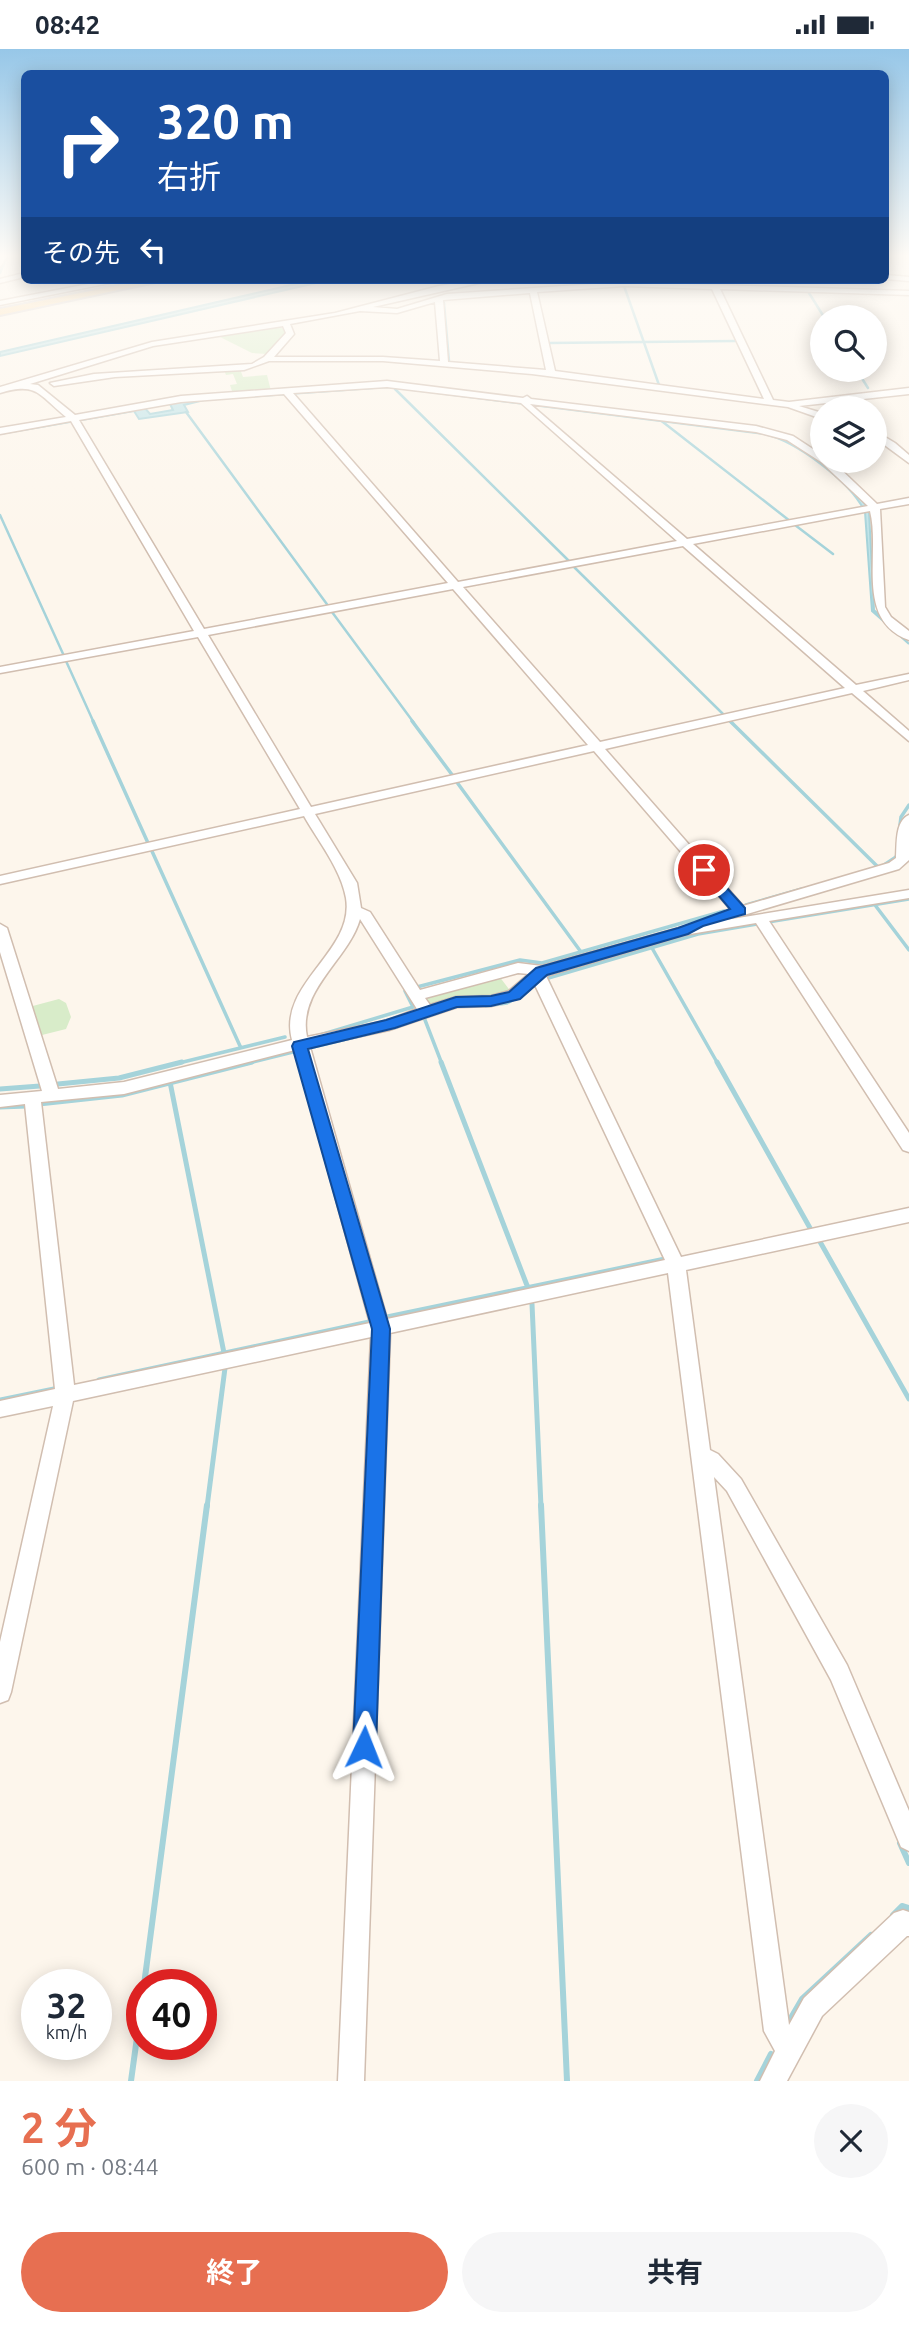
<!DOCTYPE html>
<html lang="ja">
<meta charset="utf-8">
<style>
body{margin:0;font-family:Ubuntu,"Noto Sans JP",sans-serif;background:#f6f6f7;color:#1f2937;height:100vh;display:flex;flex-direction:column;font-size:26px;white-space:nowrap}
*{box-sizing:border-box;margin:0}
p{font-size:23px;color:#747a83}
.icon{flex:none;width:38px;height:38px;fill:none;stroke:currentColor;stroke-width:2;stroke-linecap:round;stroke-linejoin:round}
.map{position:relative;height:2032px;overflow:hidden}
.sheet{display:flex;flex-direction:column;background:#fff;flex:1}
.sheet>*{flex:none}
.top-card{position:absolute;left:21px;top:21px;width:868px;height:214px;border-radius:10px;box-shadow:0 4px 18px #0003;background:#1a4fa0;color:#fff;overflow:hidden}
.buttons{position:absolute;left:810px;top:256px;display:grid;gap:14px}
.buttons a{display:grid;place-items:center;width:77px;height:77px;border-radius:50%;background:#fff;box-shadow:0 4px 18px #0003;font-size:35px}
.speed{position:absolute;left:21px;top:1920px;display:flex;gap:14px;font-size:35px;font-weight:700;text-align:center}
.speed>*{display:grid;place-content:center;width:91px;height:91px;border-radius:50%;background:#fff;box-shadow:0 4px 18px #0003;line-height:1}
.speed small{font-size:18px;font-weight:400}
.speed .limit{border:10px solid #d22;background:#fff;color:#111}
.pin{position:absolute;display:grid;place-items:center;width:60px;height:60px;color:#fff;margin:-30px;border:4px solid #fff;border-radius:50%;box-shadow:0 2px 7px #0007}
.me{position:absolute;width:77px;margin:-38px;rotate:2deg;stroke-linejoin:round;filter:drop-shadow(0 0 5px #0008)}
.turn{display:flex;align-items:center;gap:24px;height:147px;padding:0 21px;font-size:32px}
.turn .icon{width:91px;height:91px;stroke-width:2.5}
.turn b{display:block;font-size:49px;line-height:60px}
.then{display:flex;align-items:center;height:66px;padding:0 21px;background:#0003;gap:14px;font-size:26px}
.round{display:grid;place-items:center;flex:none;width:74px;height:74px;border-radius:37px;background:#f6f6f7}
.summary{display:flex;align-items:center;justify-content:space-between;height:119px;padding:0 21px}
h1{font-size:42px;font-weight:700;line-height:52px;color:#e76f51}
.button{display:flex;gap:14px;margin-top:auto;padding:14px 21px}
.button a{flex:1;height:80px;border-radius:42px;background:#e76f51;color:#fff;font-size:28px;font-weight:700;line-height:80px;text-align:center}
.button a+a{background:#f6f6f7;color:#1f2937}
.status{display:flex;justify-content:space-between;align-items:center;height:49px;padding:0 35px;background:#fff;direction:ltr}
.status svg{height:19px;fill:currentColor}
.map>svg:first-child{display:block}
.green{fill:#d8ecc9}
.water{fill:#bfe3e8;stroke:#a5d3da;stroke-width:2}
.lines{fill:none;stroke-linecap:round;stroke-linejoin:round}
.stream-far3{stroke:#a5d3da;stroke-width:2.5}
.stream-far2{stroke:#a5d3da;stroke-width:3.5}
.stream-far1{stroke:#a5d3da;stroke-width:5}
.stream{stroke:#a5d3da;stroke-width:6}
.minor-casing{stroke:#d1beb0;stroke-width:3}
.major-casing{stroke:#dad1cd;stroke-width:4}
.minor{fill:#fff;fill-rule:evenodd}
.major{fill:#fbd9a5;fill-rule:evenodd}
.route{fill:#1a73e8;stroke:#114b97;stroke-width:2}
</style>
<div class="status"><b>08:42</b><svg viewBox="0 0 49 12"><path d="M0 12V9h3v3zM5 12V6h3v6zM10 12V3h3v9zM15 12V0h3v12zM26 1h20v11H26zM47 4h2v5h-2z"/></svg></div>
<div class="map">
<svg width="909" height="2032" viewBox="0 0 909 2032">
<rect width="100%" height="100%" fill="#fdf6ec"/>
<path class="green" d="M 278,277 L 288,282 L 267,305 L 252,304 L 218,287 Z
M 240,320 L 243,328 L 267,326 L 271,342 L 233,345 L 230,336 L 237,335 L 233,325 L 226,326 L 224,321 Z
M 499,927 L 512,944 L 430,959 L 424,950 Z
M 59,950 L 66,954 L 71,968 L 66,980 L 38,987 L 29,958 Z"/>
<path class="water" d="M 313,231 L 329,231 L 0,307 L 0,303 Z
M 387,337 L 756,382 C 800,391 840,422 867,458 L 869,463 L 874,561 L 909,595 L 872,562 L 865,463 C 851,433 796,392 764,385 L 389,338 L 204,351 L 184,356 L 188,363 L 139,370 L 134,362 L 0,385 L 144,358 L 150,365 L 173,361 L 169,353 L 182,351 Z"/>
<g class="lines">
<path class="stream-far3" d="M 0,224 L 7,207
M 624,237 L 659,336
M 809,244 L 824,268
M 444,254 L 449,312
M 549,294 L 735,292
M 856,320 L 868,339
M 395,340 L 570,513
M 186,363 L 329,558
M 659,370 L 790,472
M 0,466 L 64,607
M 795,476 L 833,505
M 573,517 L 724,666
M 332,563 L 414,674
M 66,612 L 94,674
M 729,671 L 732,674"/>
<path class="stream-far2" d="M 93,672 L 148,794
M 412,672 L 453,727
M 730,672 L 878,818
M 456,732 L 581,903
M 899,784 L 901,768 L 909,756
M 151,800 L 240,997
M 884,816 L 896,808 L 898,803
M 746,856 L 802,840
M 875,856 L 909,901
M 768,873 L 909,850
M 652,899 L 718,1015
M 545,930 L 698,885 L 757,875
M 417,938 L 520,911 L 542,914 L 724,862
M 486,957 L 507,954 L 526,943
M 425,971 L 442,1015
M 320,986 L 413,958 L 405,942
M 309,999 L 397,978
M 175,1015 L 285,988
M 245,1015 L 293,1003"/>
<path class="stream-far1" d="M 441,1013 L 528,1239
M 717,1013 L 810,1179
M 170,1033 L 224,1304
M 58,1035 L 119,1029 L 182,1013
M 0,1040 L 40,1037
M 39,1055 L 122,1046 L 252,1013
M 0,1058 L 27,1057
M 819,1191 L 909,1350
M 532,1255 L 541,1458
M 387,1268 L 665,1210
M 99,1331 L 369,1273
M 0,1351 L 54,1340
M 207,1458 L 225,1319"/>
<path class="stream" d="M 541,1456 L 567,2032
M 900,1794 L 909,1814
M 893,1866 L 902,1857 L 909,1859
M 144,1936 L 207,1456
M 788,1974 L 802,1950 L 871,1886
M 131,2032 L 142,1952
M 757,2032 L 771,2005"/>
<g class="minor-casing">
<path id="minor" d="M 0,207 L 7,207 L 0,218 Z
M 24,224 L 24,228 L 0,234 L 0,230 Z
M 886,226 L 909,228 L 909,232 L 886,230 Z
M 109,231 L 125,231 L 0,256 L 0,252 Z
M 474,231 L 492,231 L 373,258 L 397,260 L 447,245 L 624,233 L 909,242 L 909,246 L 720,240 L 773,351 L 789,353 L 909,339 L 909,345 L 799,357 L 822,364 L 822,370 L 788,358 L 532,325 L 383,312 L 269,312 L 244,321 L 115,328 L 54,337 L 50,334 L 94,325 L 252,315 L 264,308 L 286,284 L 283,277 L 153,297 L 30,335 L 38,336 L 75,366 L 181,347 L 387,332 L 523,349 L 527,347 L 531,350 L 756,377 L 793,387 L 822,406 L 822,411 L 831,411 L 877,455 L 909,449 L 909,455 L 880,460 L 885,558 L 891,568 L 909,582 L 909,591 C 854,571 881,505 870,462 L 693,495 L 856,636 L 909,625 L 909,631 L 863,642 L 909,682 L 909,692 L 852,644 L 605,700 L 743,857 L 889,814 L 896,809 C 897,795 895,772 909,766 L 909,811 L 899,820 L 737,868 L 727,868 L 725,865 L 731,861 L 594,702 L 315,765 L 357,834 L 361,859 L 370,863 L 420,941 L 518,914 L 542,917 L 683,878 L 909,841 L 909,849 L 769,872 L 909,1084 L 909,1103 L 903,1101 L 756,874 L 684,886 L 546,927 L 681,1208 L 909,1159 L 909,1173 L 686,1221 L 710,1401 L 718,1405 L 741,1430 L 847,1616 L 909,1762 L 909,1802 L 901,1798 L 831,1631 L 727,1442 L 714,1428 L 789,1976 L 804,1949 L 894,1864 L 903,1861 L 909,1863 L 909,1887 L 907,1887 L 822,1967 L 787,2032 L 760,2032 L 775,2002 L 764,1982 L 668,1224 L 390,1284 L 364,2032 L 338,2032 L 371,1288 L 73,1352 L 11,1643 L 8,1651 L 0,1654 L 0,1593 L 53,1357 L 0,1368 L 0,1352 L 55,1340 L 25,1055 L 0,1058 L 0,1046 L 42,1042 L 0,903 L 0,875 L 7,879 L 58,1040 L 124,1033 L 292,991 C 277,934 355,903 346,849 C 341,820 318,792 304,767 L 0,835 L 0,827 L 300,760 L 198,588 L 0,624 L 0,618 L 194,582 L 71,372 L 0,385 L 0,379 L 66,368 C 38,345 37,333 0,344 L 0,338 L 152,293 L 335,264 L 439,237 ZM 624,237 L 712,240 L 764,350 L 555,322 L 537,243 ZM 530,244 L 546,321 L 448,313 L 443,251 ZM 435,253 L 440,312 L 383,308 L 274,308 L 294,285 L 290,275 L 360,262 L 397,264 ZM 387,338 L 521,354 L 677,492 L 458,533 L 293,344 ZM 284,345 L 448,534 L 204,580 L 79,371 L 181,353 ZM 530,355 L 756,383 L 787,391 L 821,413 L 868,457 L 687,490 ZM 683,497 L 845,639 L 600,693 L 463,538 ZM 453,540 L 588,696 L 311,758 L 208,586 ZM 360,870 L 417,960 L 386,972 L 307,988 C 297,941 349,910 360,870 ZM 518,924 L 529,925 L 509,942 L 491,947 L 456,948 L 430,956 L 425,949 ZM 535,936 L 665,1211 L 387,1270 L 310,998 L 389,981 L 457,958 L 491,957 L 519,949 ZM 295,1001 L 370,1274 L 74,1336 L 41,1053 L 124,1045 Z
M 875,382 L 895,394 L 909,406 L 909,414 L 875,389 Z"/>
</g>
<g class="major-casing">
<path id="major" d="M 146,231 L 165,231 L 0,266 L 0,260 Z"/>
</g>
<use href="#minor" class="minor"/>
<use href="#major" class="major"/>
</g>
<linearGradient id="sky" x2="0" y2="1"><stop stop-color="#97c7e8"/><stop offset="0.42" stop-color="#fefbf6"/><stop offset="1" stop-color="#fefbf6" stop-opacity="0"/></linearGradient>
<rect width="909" height="492" fill="url(#sky)"/>
<path class="route" d="M 704,817 L 708,818 L 745,859 L 745,865 L 703,877 L 688,885 L 547,926 L 520,950 L 491,957 L 457,958 L 395,979 L 308,1000 L 390,1280 L 376,1698 L 372,1706 L 364,1709 L 356,1706 L 353,1698 L 372,1280 L 292,997 L 294,993 L 386,971 L 456,948 L 491,947 L 509,943 L 536,919 L 678,879 L 730,860 L 697,821 Z"/>
</svg>
<div class="buttons">
<a><svg class="icon" aria-label="search" viewBox="0 0 24 24"><circle cx="10" cy="10" r="6"/><path d="M15 15l6 6"/></svg></a>
<a><svg class="icon" aria-label="layers" viewBox="0 0 24 24"><path d="M12 4l9 5-9 5-9-5zM3 14l9 5 9-5"/></svg></a>
</div>
<div class="speed"><div>32<small>km/h</small></div><div class="limit">40</div></div>
<div class="pin" style="left:704px;top:821px;background:#d93025"><svg class="icon" aria-label="arrive" viewBox="0 0 24 24"><path d="M6 21V4h12l-3 4 3 4H6"/></svg></div>
<svg class="me" style="left:364px;top:1698px" viewBox="-20 -20 40 40"><path d="M0-17L14 15 0 8-14 15z" fill="#1a73e8" stroke="#fff" stroke-width="4"/></svg>
<div class="top-card">
<div class="turn"><svg class="icon" aria-label="right" viewBox="0 0 24 24"><path d="M7 20v-9h11M14 6l5 5-5 5"/></svg><div><b>320 m</b>右折</div></div>
<div class="then">その先<svg class="icon" aria-label="left" viewBox="0 0 24 24"><path d="M17 20v-9H6M10 6l-5 5 5 5"/></svg></div>
</div>
</div>
<section class="sheet">
<div class="summary"><div><h1>2 分</h1><p>600 m · 08:44</p></div><a class="round"><svg class="icon" aria-label="close" viewBox="0 0 24 24"><path d="M6 6l12 12M18 6L6 18"/></svg></a></div>
<div class="button"><a>終了</a><a>共有</a></div>
</section>
